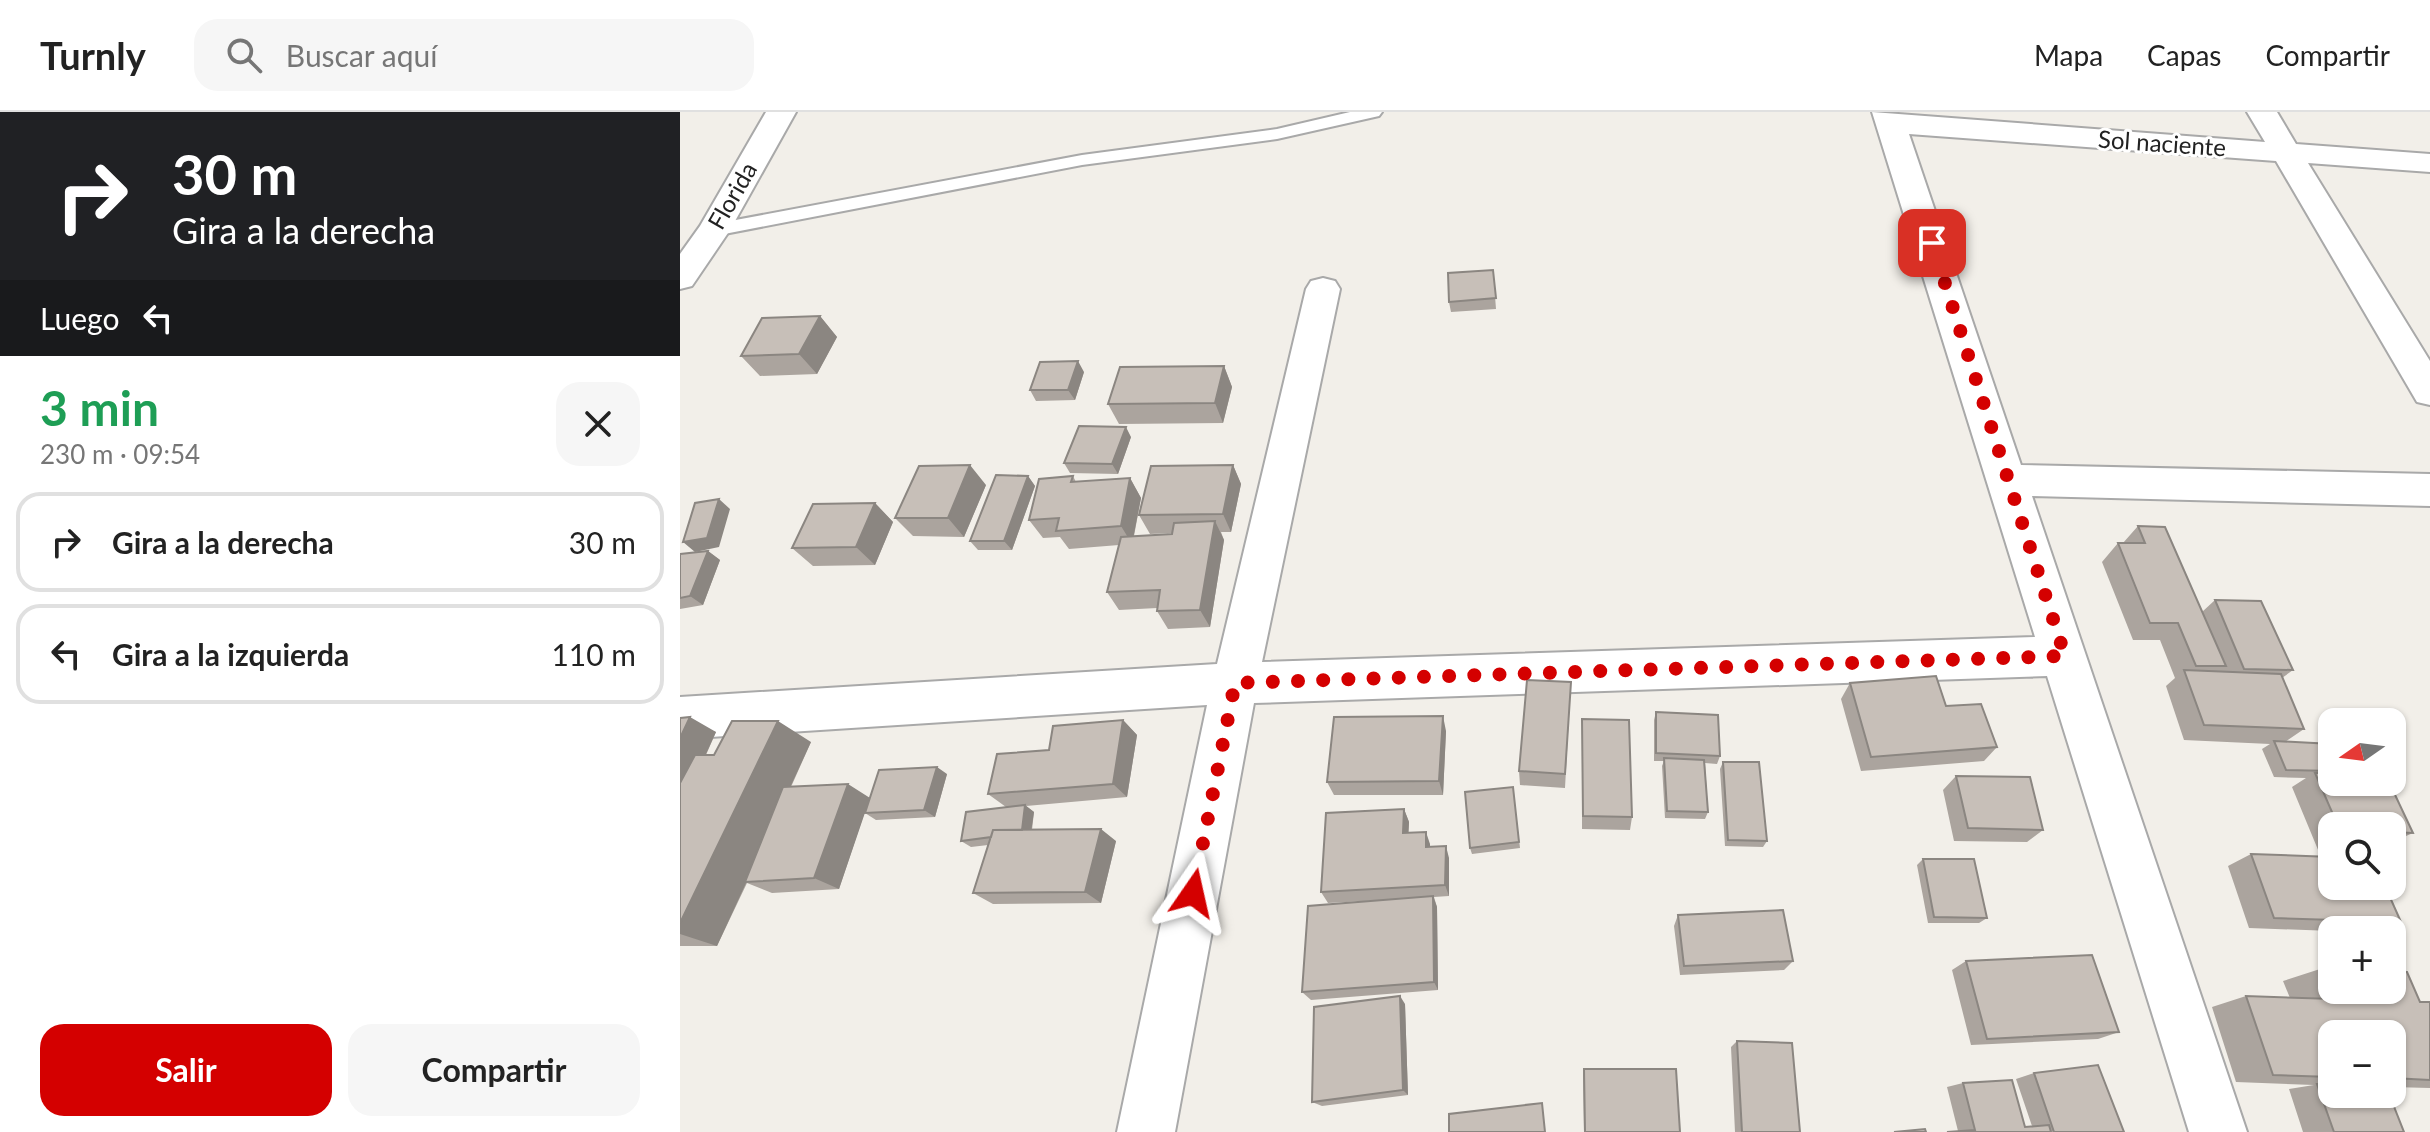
<!DOCTYPE html>
<html lang="es">
<meta charset="utf-8">
<style>
body{margin:0;font-family:Lato,sans-serif;background:#f6f6f6;color:#222;height:100vh;display:flex;flex-direction:column;font-size:30px;white-space:nowrap}
*{box-sizing:border-box;margin:0}
p{font-size:26px;color:#767676}
.icon{flex:none;width:44px;height:44px;fill:none;stroke:currentColor;stroke-width:2;stroke-linecap:round;stroke-linejoin:round}
.map{position:relative;flex:1;overflow:hidden}
.details{display:flex;flex-direction:column;background:#fff;width:680px}
.details>*{flex:none}
.guide{background:#202124;color:#fff;overflow:hidden}
.needle{width:52px;rotate:256deg}
.buttons{position:absolute;left:1638px;top:596px;display:grid;gap:16px}
.buttons a{display:grid;place-items:center;width:88px;height:88px;border-radius:16px;background:#fff;box-shadow:0 2px 6px #0004;font-size:40px}
.pin{position:absolute;display:grid;place-items:center;width:68px;height:68px;color:#fff;margin:-34px;border-radius:16px;box-shadow:0 4px 12px #0006}
.me{position:absolute;width:88px;margin:-44px;rotate:11deg;stroke-linejoin:round;filter:drop-shadow(0 0 6px #0008)}
.turn{display:flex;align-items:center;gap:28px;height:168px;padding:0 40px;font-size:36px}
.turn .icon{width:104px;height:104px;stroke-width:2.5}
.turn b{display:block;font-size:56px;line-height:68px}
.then{display:flex;align-items:center;height:76px;padding:0 40px;background:#0003;gap:16px;font-size:30px}
.round{display:grid;place-items:center;flex:none;width:84px;height:84px;border-radius:24px;background:#f6f6f6}
.headline{display:flex;align-items:center;justify-content:space-between;height:136px;padding:0 40px}
h1{font-size:48px;font-weight:700;line-height:60px;color:#1e9e55}
.primary-button{display:flex;gap:16px;margin-top:auto;padding:16px 40px}
.primary-button a{flex:1;height:92px;border-radius:24px;background:#d40000;color:#fff;font-size:32px;font-weight:700;line-height:92px;text-align:center}
.primary-button a+a{background:#f6f6f6;color:#222}
ul{padding:0;list-style:none}
li{display:flex;align-items:center;gap:24px;height:100px;margin:0 16px 12px;padding:0 24px;border:4px solid #e0e0e0;border-radius:24px}
li div{flex:1}
li b{display:block;font-size:30px}
li em{font-style:normal}
header{display:flex;align-items:center;gap:48px;box-sizing:border-box;height:112px;padding:0 40px;background:#fff;border-bottom:2px solid #e0e0e0}
header strong{font-size:38px}
nav{display:flex;gap:44px;margin-inline-start:auto;font-size:28px}
.search{width:560px;height:72px;background:#f6f6f6;display:flex;align-items:center;gap:20px;box-sizing:border-box;padding:0 28px;border-radius:24px;color:#767676;font-size:30px}
main{display:flex;flex:1;min-height:0}
.map>svg:first-child{display:block}
.lines{fill:none;stroke-linecap:round;stroke-linejoin:round}
.lane-casing{stroke:#a9a9a9;stroke-width:4}
.street-casing{stroke:#a9a9a9;stroke-width:4}
.lane{fill:#fff;fill-rule:evenodd}
.street{fill:#fff;fill-rule:evenodd}
.wall{fill:#aba49e}
.shaded-wall{fill:#8b8681}
.building{fill:#c7bfb8;stroke:#8b8681;stroke-width:2}
.route{stroke:#d40000;stroke-width:14;stroke-dasharray:0 25.2}
.labels{text-anchor:middle;stroke-width:6;stroke-linejoin:round;paint-order:stroke}
.far-street-label{font-size:24px;fill:#222;stroke:#fff}
</style>
<header>
<strong>Turnly</strong>
<div class="search"><svg class="icon" aria-label="search" viewBox="0 0 24 24"><circle cx="10" cy="10" r="6"/><path d="M15 15l6 6"/></svg>Buscar aquí</div>
<nav><a>Mapa</a><a>Capas</a><a>Compartir</a></nav>
</header>
<main>
<section class="details">
<div class="guide">
<div class="turn"><svg class="icon" aria-label="right" viewBox="0 0 24 24"><path d="M7 20v-9h11M14 6l5 5-5 5"/></svg><div><b>30 m</b>Gira a la derecha</div></div>
<div class="then">Luego<svg class="icon" aria-label="left" viewBox="0 0 24 24"><path d="M17 20v-9H6M10 6l-5 5 5 5"/></svg></div>
</div>
<div class="headline"><div><h1>3 min</h1><p>230 m · 09:54</p></div><a class="round"><svg class="icon" aria-label="close" viewBox="0 0 24 24"><path d="M6 6l12 12M18 6L6 18"/></svg></a></div>
<ul>
<li><svg class="icon" aria-label="right" viewBox="0 0 24 24"><path d="M7 20v-9h11M14 6l5 5-5 5"/></svg><div><b>Gira a la derecha</b></div><em>30 m</em></li>
<li><svg class="icon" aria-label="left" viewBox="0 0 24 24"><path d="M17 20v-9H6M10 6l-5 5 5 5"/></svg><div><b>Gira a la izquierda</b></div><em>110 m</em></li>
</ul>
<div class="primary-button"><a>Salir</a><a>Compartir</a></div>
</section>
<div class="map">
<svg width="1750" height="1020" viewBox="0 0 1750 1020">
<rect width="100%" height="100%" fill="#f2efe9"/>
<g class="lines">
<g class="lane-casing">
<path id="lane" d="M 670,0 L 702,0 L 699,4 L 597,27 L 402,53 L 34,124 L 24,118 L 34,112 L 402,43 L 597,17 Z"/>
</g>
<g class="street-casing">
<path id="street" d="M 86,0 L 116,0 L 50,118 L 12,174 L 0,177 L 0,142 L 20,114 Z
M 1192,0 L 1585,30 L 1567,0 L 1597,0 L 1616,32 L 1750,42 L 1750,60 L 1628,51 L 1750,249 L 1750,293 L 1737,290 L 1596,49 L 1229,22 L 1341,353 L 1750,362 L 1750,394 L 1352,384 L 1567,1020 L 1509,1020 L 1367,564 L 574,591 L 495,1020 L 437,1020 L 527,593 L 0,627 L 0,585 L 537,552 L 626,177 L 631,169 L 643,166 L 655,169 L 660,177 L 582,550 L 1355,525 Z"/>
</g>
<use href="#lane" class="lane"/>
<use href="#street" class="street"/>
</g>
<path class="wall" d="M 813,158 L 816,197 L 771,200 L 769,190 Z
M 140,204 L 157,225 L 137,262 L 80,264 L 61,244 Z
M 544,254 L 552,275 L 543,311 L 439,312 L 428,292 Z
M 404,260 L 395,288 L 356,289 L 350,278 Z
M 451,325 L 438,362 L 390,361 L 384,351 Z
M 553,353 L 561,372 L 551,420 L 541,420 L 544,428 L 530,515 L 488,517 L 477,499 L 477,496 L 439,498 L 427,480 L 439,433 L 389,437 L 380,425 L 363,426 L 349,408 L 393,364 L 396,370 L 450,366 L 461,386 L 454,424 L 492,422 L 492,421 L 470,422 L 459,403 Z
M 348,364 L 355,374 L 332,438 L 298,438 L 290,429 Z
M 306,373 L 284,425 L 233,424 L 215,406 Z
M 195,391 L 213,410 L 195,453 L 133,454 L 112,436 Z
M 1458,414 L 1522,500 L 1535,488 L 1613,558 L 1602,566 L 1624,617 L 1605,630 L 1652,632 L 1652,670 L 1733,721 L 1712,730 L 1712,714 L 1652,714 L 1652,774 L 1721,810 L 1698,818 L 1652,819 L 1569,816 L 1548,754 L 1571,742 L 1641,745 L 1612,675 L 1626,666 L 1594,665 L 1582,637 L 1590,632 L 1504,628 L 1486,574 L 1495,566 L 1480,528 L 1453,528 L 1422,450 L 1438,431 L 1443,431 Z
M 28,439 L 40,448 L 23,493 L 0,497 L 0,442 Z
M 1170,571 L 1266,594 L 1317,635 L 1304,649 L 1181,659 L 1161,587 Z
M 890,586 L 885,676 L 840,673 L 839,659 Z
M 976,600 L 1040,644 L 1037,652 L 1025,651 L 1028,700 L 1025,707 L 985,706 L 982,654 L 984,649 L 974,649 L 974,608 Z
M 0,606 L 36,620 L 26,643 L 131,630 L 111,675 L 190,686 L 267,662 L 255,705 L 196,708 L 185,701 L 186,696 L 159,777 L 92,781 L 67,771 L 37,834 L 0,834 Z
M 902,607 L 952,705 L 950,718 L 902,717 Z
M 443,608 L 457,623 L 447,685 L 346,694 L 354,700 L 352,718 L 436,729 L 421,791 L 313,792 L 293,781 L 308,733 L 291,735 L 281,729 L 326,695 L 308,682 L 369,638 Z
M 766,619 L 763,683 L 654,683 L 647,670 Z
M 1043,650 L 1087,729 L 1083,735 L 1045,734 L 1040,657 Z
M 1276,664 L 1363,718 L 1347,730 L 1274,729 L 1263,678 Z
M 833,675 L 840,736 L 792,742 L 790,736 Z
M 724,697 L 729,710 L 728,721 L 750,732 L 750,735 L 769,746 L 769,784 L 754,785 L 757,795 L 758,878 L 631,888 L 622,880 L 704,788 L 648,791 L 641,780 Z
M 1243,747 L 1307,806 L 1299,811 L 1248,811 L 1237,753 Z
M 998,803 L 1113,849 L 1104,858 L 1000,863 L 994,814 Z
M 1286,849 L 1439,920 L 1418,927 L 1291,933 L 1272,858 Z
M 1640,857 L 1740,890 L 1750,890 L 1750,976 L 1712,975 L 1712,922 L 1652,922 L 1652,982 L 1724,1020 L 1623,1020 L 1609,977 L 1634,973 L 1556,970 L 1532,895 L 1566,884 L 1610,886 L 1603,869 Z
M 725,892 L 728,983 L 642,994 L 632,990 Z
M 1057,929 L 1120,1020 L 1055,1020 L 1051,935 Z
M 904,957 L 1000,1020 L 904,1020 L 903,962 Z
M 1354,961 L 1444,1020 L 1266,1020 L 1278,1019 L 1267,975 L 1283,971 L 1345,1015 L 1352,1014 L 1336,967 Z"/>
<path class="shaded-wall" d="M 140,204 L 157,225 L 137,262 L 119,242 Z
M 398,249 L 404,260 L 395,288 L 388,278 Z
M 544,254 L 552,275 L 543,311 L 535,291 Z
M 446,315 L 451,325 L 438,362 L 432,352 Z
M 290,353 L 306,373 L 284,425 L 268,406 Z
M 553,353 L 561,372 L 551,420 L 543,402 Z
M 348,364 L 355,374 L 332,438 L 324,429 Z
M 450,366 L 461,386 L 452,432 L 441,414 Z
M 39,387 L 50,397 L 39,435 L 15,440 L 3,430 Z
M 195,391 L 213,410 L 195,453 L 176,435 Z
M 535,409 L 544,428 L 530,515 L 520,498 Z
M 28,439 L 40,448 L 23,493 L 10,484 Z
M 763,604 L 766,619 L 763,683 L 759,669 Z
M 10,605 L 36,620 L 0,699 L 0,626 Z
M 443,608 L 457,623 L 447,685 L 433,672 Z
M 98,609 L 131,630 L 37,834 L 0,822 L 0,811 Z
M 257,655 L 267,662 L 255,705 L 244,698 Z
M 168,672 L 190,686 L 159,777 L 134,766 Z
M 345,693 L 354,700 L 350,727 L 341,721 Z
M 724,697 L 729,710 L 728,734 L 723,721 Z
M 421,717 L 436,729 L 421,791 L 405,780 Z
M 746,720 L 750,732 L 750,747 L 746,735 Z
M 766,734 L 769,746 L 769,784 L 765,773 Z
M 753,784 L 757,795 L 758,878 L 754,870 Z
M 720,884 L 725,892 L 728,983 L 723,978 Z"/>
<path class="building" d="M 813,158 L 816,186 L 769,190 L 768,161 Z
M 140,204 L 119,242 L 61,244 L 82,206 Z
M 398,249 L 388,278 L 350,278 L 360,250 Z
M 544,254 L 535,291 L 428,292 L 440,255 Z
M 399,314 L 446,315 L 432,352 L 384,351 Z
M 290,353 L 268,406 L 215,406 L 239,354 Z
M 553,353 L 543,402 L 459,403 L 471,354 Z
M 316,363 L 348,364 L 324,429 L 290,429 Z
M 393,364 L 391,370 L 450,366 L 441,414 L 376,419 L 379,406 L 349,408 L 359,367 Z
M 39,387 L 27,426 L 3,430 L 15,391 Z
M 195,391 L 176,435 L 112,436 L 133,392 Z
M 535,409 L 520,498 L 477,499 L 480,478 L 427,480 L 441,425 L 492,422 L 494,411 Z
M 1458,414 L 1485,415 L 1546,554 L 1516,554 L 1498,511 L 1470,511 L 1438,431 L 1465,431 Z
M 28,439 L 10,484 L 0,486 L 0,442 Z
M 1535,488 L 1581,489 L 1613,558 L 1564,557 Z
M 1504,558 L 1601,562 L 1624,617 L 1524,613 Z
M 1256,564 L 1266,594 L 1301,592 L 1317,635 L 1191,645 L 1170,571 Z
M 847,568 L 891,570 L 885,662 L 839,659 Z
M 976,600 L 1038,603 L 1040,644 L 976,641 Z
M 763,604 L 759,669 L 647,670 L 654,605 Z
M 10,605 L 0,626 L 0,606 Z
M 902,607 L 949,608 L 952,705 L 903,704 Z
M 443,608 L 433,672 L 308,682 L 317,642 L 369,638 L 373,614 Z
M 52,609 L 98,609 L 0,811 L 0,671 L 15,643 L 34,643 Z
M 1594,629 L 1652,632 L 1652,659 L 1606,658 Z
M 984,646 L 1024,648 L 1028,700 L 987,699 Z
M 1043,650 L 1079,650 L 1087,729 L 1048,728 Z
M 257,655 L 244,698 L 185,701 L 199,658 Z
M 1635,661 L 1652,661 L 1652,670 L 1709,670 L 1733,721 L 1712,720 L 1712,714 L 1658,714 Z
M 1276,664 L 1350,665 L 1363,718 L 1288,716 Z
M 168,672 L 134,766 L 65,770 L 103,675 Z
M 833,675 L 839,730 L 790,736 L 785,680 Z
M 345,693 L 342,718 L 313,718 L 311,725 L 281,729 L 286,700 Z
M 724,697 L 723,721 L 746,720 L 746,735 L 766,734 L 765,773 L 641,780 L 646,701 Z
M 421,717 L 405,780 L 293,781 L 313,718 Z
M 1571,742 L 1652,745 L 1652,774 L 1705,774 L 1721,810 L 1594,806 Z
M 1243,747 L 1294,747 L 1307,806 L 1254,805 Z
M 753,784 L 754,870 L 622,880 L 628,794 Z
M 1103,798 L 1113,849 L 1004,854 L 998,803 Z
M 1412,843 L 1439,920 L 1307,927 L 1286,849 Z
M 1640,857 L 1652,857 L 1652,878 L 1712,878 L 1712,859 L 1727,860 L 1740,890 L 1750,890 L 1750,968 L 1712,966 L 1712,922 L 1652,922 L 1652,965 L 1593,963 L 1566,884 L 1653,887 Z
M 720,884 L 723,978 L 632,990 L 634,895 Z
M 1057,929 L 1112,931 L 1120,1020 L 1062,1020 Z
M 1418,953 L 1444,1020 L 1374,1020 L 1354,961 Z
M 904,957 L 996,957 L 1000,1020 L 905,1020 Z
M 1332,968 L 1345,1015 L 1369,1013 L 1371,1020 L 1267,1020 L 1295,1018 L 1283,971 Z
M 1637,972 L 1652,973 L 1652,982 L 1709,982 L 1724,1020 L 1654,1020 Z
M 862,991 L 865,1020 L 769,1020 L 769,1002 Z
M 1245,1017 L 1246,1020 L 1214,1020 Z"/>
<g class="lines">
<path class="route" d="M 513,781 L 555,571 L 1385,544 L 1252,131"/>
</g>
<g class="labels">
<g class="far-street-label">
<text transform="translate(1482 32) rotate(4)" y="8">Sol naciente</text>
<text transform="translate(53 84) rotate(-60)" y="8">Florida</text>
</g>
</g>
</svg>
<div class="buttons">
<a><svg class="needle" viewBox="-14 -14 28 28"><path d="M0-13l5 13h-10z" fill="#e53935"/><path d="M0 13l5-13h-10z" fill="#767676"/></svg></a>
<a><svg class="icon" aria-label="search" viewBox="0 0 24 24"><circle cx="10" cy="10" r="6"/><path d="M15 15l6 6"/></svg></a>
<a>+</a>
<a>−</a>
</div>
<div class="pin" style="left:1252px;top:131px;background:#d93025"><svg class="icon" aria-label="arrive" viewBox="0 0 24 24"><path d="M6 21V4h12l-3 4 3 4H6"/></svg></div>
<svg class="me" style="left:513px;top:781px" viewBox="-20 -20 40 40"><path d="M0-17L14 15 0 8-14 15z" fill="#d40000" stroke="#fff" stroke-width="4"/></svg>
</div>
</main>
